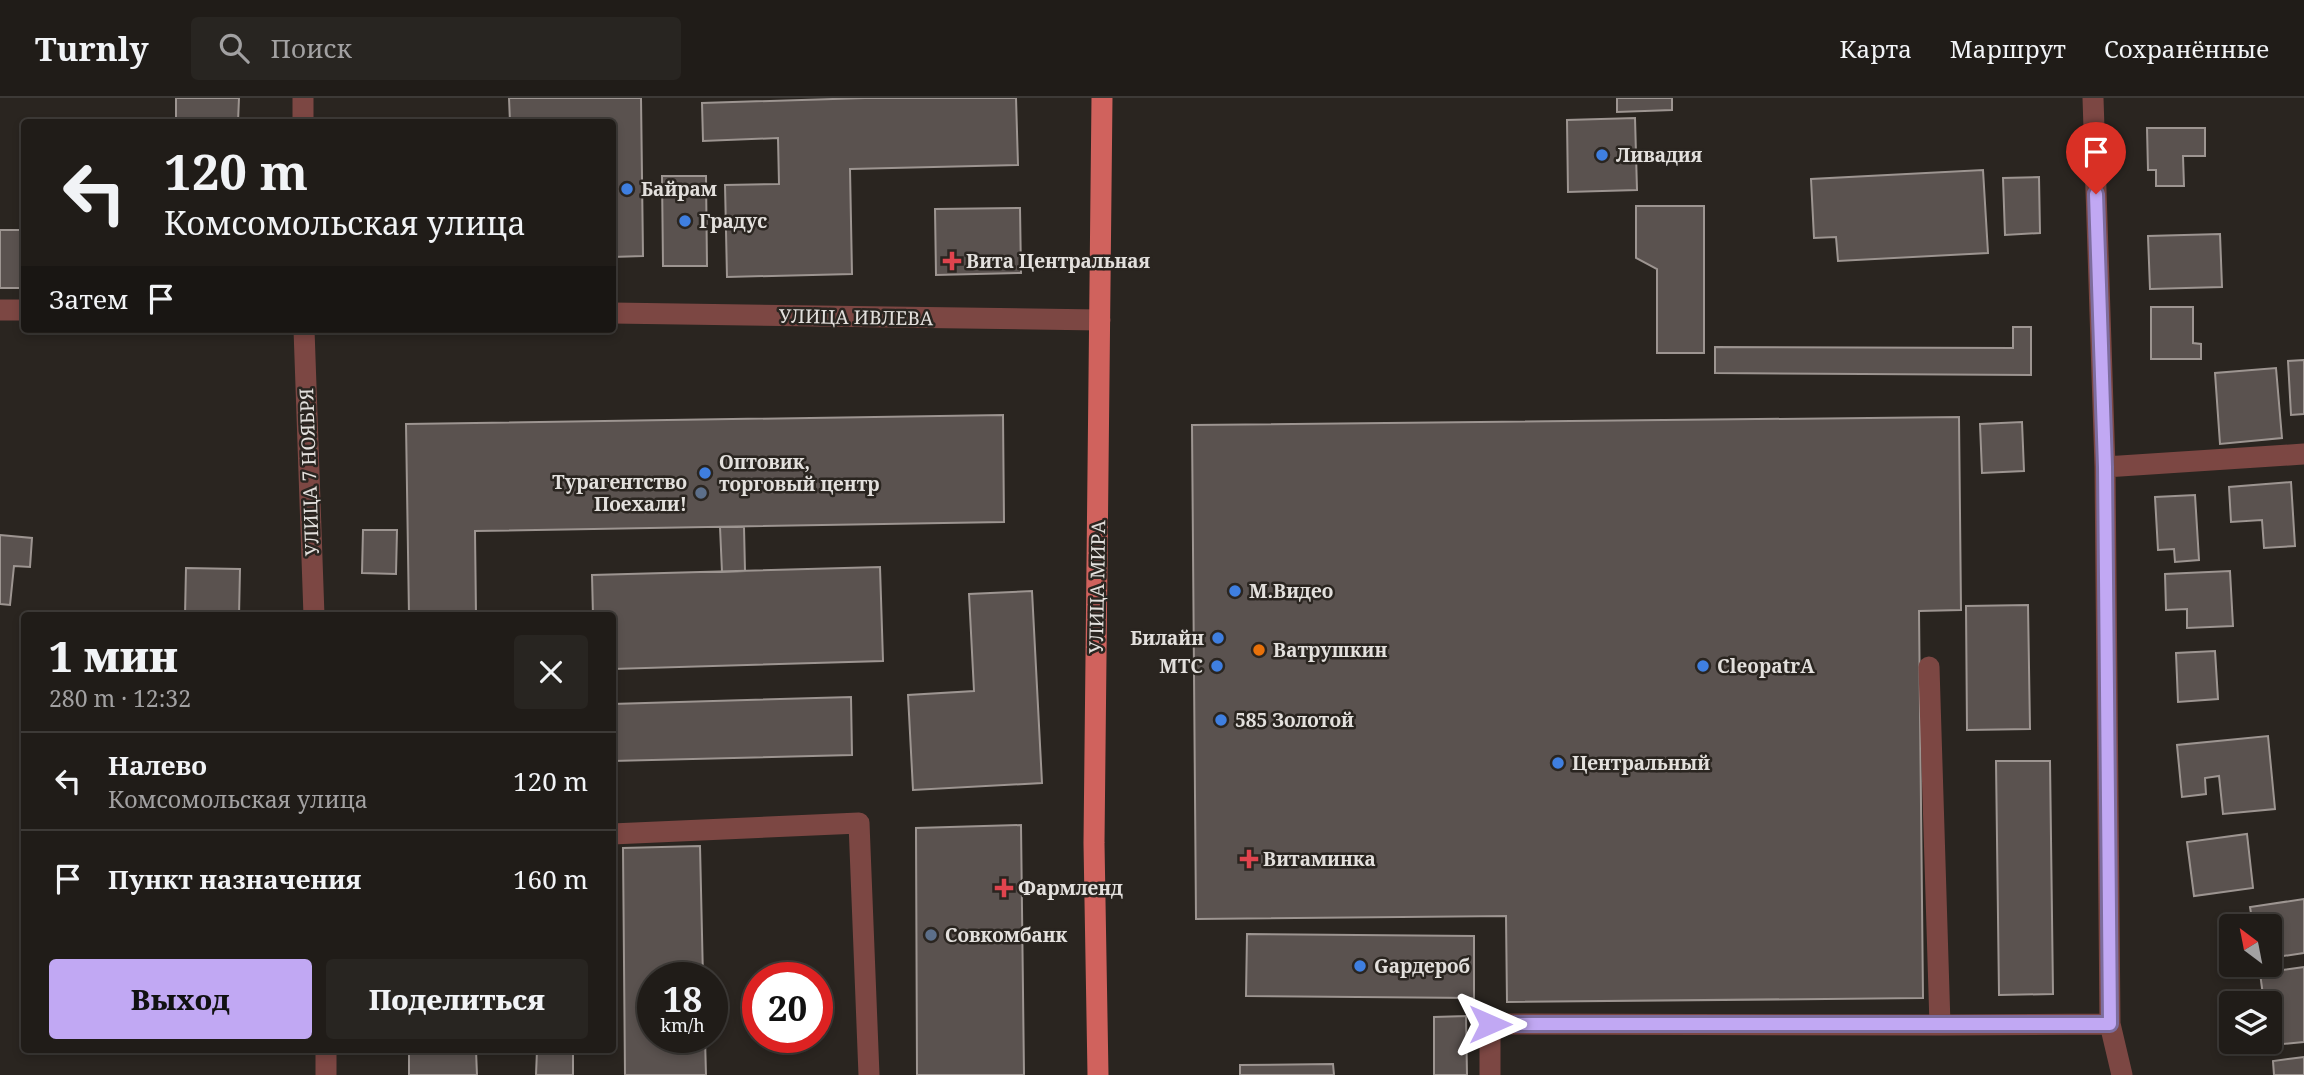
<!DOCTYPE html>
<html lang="ru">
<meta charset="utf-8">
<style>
body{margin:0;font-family:"Noto Serif",serif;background:#282521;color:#f1f3f6;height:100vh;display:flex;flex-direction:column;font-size:26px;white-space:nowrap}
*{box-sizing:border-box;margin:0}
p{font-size:23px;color:#a2a1a2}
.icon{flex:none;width:38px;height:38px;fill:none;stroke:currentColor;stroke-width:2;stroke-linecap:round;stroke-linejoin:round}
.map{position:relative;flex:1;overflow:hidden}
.side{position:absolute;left:21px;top:514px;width:595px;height:441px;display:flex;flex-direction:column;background:#201c18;border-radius:7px;box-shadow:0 4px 10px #0003,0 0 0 2px #3d3a37}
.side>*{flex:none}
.banner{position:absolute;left:21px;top:21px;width:595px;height:214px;border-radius:7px;box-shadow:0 4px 10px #0003,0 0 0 2px #3d3a37;background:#201c18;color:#f1f3f6;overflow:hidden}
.needle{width:46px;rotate:328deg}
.controls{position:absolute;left:2219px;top:816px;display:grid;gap:14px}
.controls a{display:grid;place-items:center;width:63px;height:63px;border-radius:7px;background:#201c18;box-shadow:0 4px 10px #0003,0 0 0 2px #3d3a37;font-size:35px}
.speed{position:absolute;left:637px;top:864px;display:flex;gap:14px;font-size:35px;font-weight:700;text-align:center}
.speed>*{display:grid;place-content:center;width:91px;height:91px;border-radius:50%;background:#201c18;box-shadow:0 4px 10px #0003,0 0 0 2px #3d3a37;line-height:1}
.speed small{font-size:18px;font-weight:400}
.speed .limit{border:10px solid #d22;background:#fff;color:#111}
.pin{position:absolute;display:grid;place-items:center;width:60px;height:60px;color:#fff;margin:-72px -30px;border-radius:50% 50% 50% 0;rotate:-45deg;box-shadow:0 0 7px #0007}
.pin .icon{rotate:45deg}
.me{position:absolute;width:77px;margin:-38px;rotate:90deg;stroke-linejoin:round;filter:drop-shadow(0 0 5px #0008)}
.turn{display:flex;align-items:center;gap:24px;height:147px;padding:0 28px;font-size:32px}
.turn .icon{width:91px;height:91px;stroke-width:2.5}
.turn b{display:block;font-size:49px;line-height:60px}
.then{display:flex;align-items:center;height:66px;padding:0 28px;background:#0003;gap:14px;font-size:26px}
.round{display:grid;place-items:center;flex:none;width:74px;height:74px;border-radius:7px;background:#282521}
.overview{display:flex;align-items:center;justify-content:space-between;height:119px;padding:0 28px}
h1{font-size:42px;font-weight:800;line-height:52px}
.button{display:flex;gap:14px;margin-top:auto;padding:14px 28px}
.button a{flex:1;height:80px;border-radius:7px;background:#c1a8f3;color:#111;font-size:28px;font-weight:800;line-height:80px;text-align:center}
.button a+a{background:#282521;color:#f1f3f6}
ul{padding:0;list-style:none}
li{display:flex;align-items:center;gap:21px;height:98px;padding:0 28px;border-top:2px solid #3d3a37}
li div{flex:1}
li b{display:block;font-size:26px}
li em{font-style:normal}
header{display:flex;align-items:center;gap:42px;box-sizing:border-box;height:98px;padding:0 35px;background:#201c18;border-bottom:2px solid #3d3a37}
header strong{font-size:33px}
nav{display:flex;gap:38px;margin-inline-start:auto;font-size:24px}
.search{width:490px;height:63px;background:#282521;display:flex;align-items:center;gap:18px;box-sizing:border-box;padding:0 24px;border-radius:7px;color:#a2a1a2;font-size:26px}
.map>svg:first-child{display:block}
.building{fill:#5a524f;stroke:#9d9591;stroke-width:2}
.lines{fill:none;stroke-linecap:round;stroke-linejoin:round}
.minor{stroke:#7c4743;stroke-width:21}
.major{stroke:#d0625d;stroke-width:21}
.route-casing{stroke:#7d6d9e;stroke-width:18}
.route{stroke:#c1a8f3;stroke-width:12}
.shop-dot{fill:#3f7fe0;stroke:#2a2520;stroke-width:2.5}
.health-dot{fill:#e0444e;stroke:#2a2520;stroke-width:2.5}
.service-dot{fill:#5c6f8a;stroke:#2a2520;stroke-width:2.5}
.food-dot{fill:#e8710a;stroke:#2a2520;stroke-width:2.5}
.labels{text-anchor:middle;stroke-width:5;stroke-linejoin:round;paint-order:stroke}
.poi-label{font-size:19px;font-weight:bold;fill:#e3e0dd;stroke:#2a2520;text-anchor:start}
.street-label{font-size:19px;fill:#e3e0dd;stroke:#2a2520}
</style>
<header>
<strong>Turnly</strong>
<div class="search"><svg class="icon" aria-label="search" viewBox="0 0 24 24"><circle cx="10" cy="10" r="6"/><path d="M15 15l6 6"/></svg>Поиск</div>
<nav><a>Карта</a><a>Маршрут</a><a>Сохранённые</a></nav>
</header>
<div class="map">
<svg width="2304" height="977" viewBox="0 0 2304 977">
<rect width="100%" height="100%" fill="#2a2520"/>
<path class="building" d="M 176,0 L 239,0 L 238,24 L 176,24 Z
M 509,0 L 641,0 L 643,158 L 612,159 L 612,24 L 510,24 Z
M 865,0 L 1016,0 L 1018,67 L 850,71 L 852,176 L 727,179 L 725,87 L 779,86 L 778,40 L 703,43 L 702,5 Z
M 1617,0 L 1672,0 L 1672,12 L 1617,14 Z
M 1635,20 L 1637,92 L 1568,94 L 1567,22 Z
M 2147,30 L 2205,30 L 2205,58 L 2183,58 L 2184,88 L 2156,88 L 2156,72 L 2148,72 Z
M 1983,72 L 1988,155 L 1838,163 L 1836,139 L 1814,140 L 1811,81 Z
M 662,78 L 706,78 L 707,168 L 663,168 Z
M 2039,79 L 2040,135 L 2005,137 L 2003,80 Z
M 1636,108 L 1704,108 L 1704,255 L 1657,255 L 1657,171 L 1636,160 Z
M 1020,110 L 1021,175 L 936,177 L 935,111 Z
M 0,132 L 24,132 L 24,190 L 0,190 Z
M 2220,136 L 2222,189 L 2150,191 L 2148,138 Z
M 2151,209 L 2193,209 L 2193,245 L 2201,246 L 2201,261 L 2151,261 Z
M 2013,229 L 2031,229 L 2031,277 L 1715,275 L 1715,249 L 2013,250 Z
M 2304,262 L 2304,316 L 2291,317 L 2288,263 Z
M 2276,270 L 2282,340 L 2220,346 L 2215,275 Z
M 1003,317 L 1004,424 L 475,433 L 476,518 L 409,518 L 406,326 Z
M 1959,319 L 1961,512 L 1919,513 L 1923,900 L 1507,904 L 1506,818 L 1196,821 L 1192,327 Z
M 2022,324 L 2024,373 L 1982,375 L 1980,326 Z
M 2291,384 L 2295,448 L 2264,450 L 2262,422 L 2231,424 L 2229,389 Z
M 2195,397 L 2199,462 L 2175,464 L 2174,451 L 2158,452 L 2155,399 Z
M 720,429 L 744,429 L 745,473 L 722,474 Z
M 363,432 L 397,432 L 396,476 L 362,475 Z
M 0,437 L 32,440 L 30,469 L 14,468 L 10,507 L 0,506 Z
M 880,469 L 883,563 L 612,571 L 612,518 L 593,518 L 592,477 Z
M 186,470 L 240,471 L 239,518 L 185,518 Z
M 2230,473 L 2233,528 L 2187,530 L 2187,511 L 2166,512 L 2165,476 Z
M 1032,493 L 1042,685 L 913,692 L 908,597 L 974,593 L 969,496 Z
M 2028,507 L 2030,631 L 1967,632 L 1966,508 Z
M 2215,553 L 2218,601 L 2178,604 L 2176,555 Z
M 851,599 L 852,657 L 612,663 L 612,606 Z
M 2268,638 L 2275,711 L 2223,716 L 2219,678 L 2205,680 L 2206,696 L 2182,699 L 2177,647 Z
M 1996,663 L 2050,663 L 2053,896 L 1999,897 Z
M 1021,727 L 1024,977 L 917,977 L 916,730 Z
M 2247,736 L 2253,790 L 2194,798 L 2187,744 Z
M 700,748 L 703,880 L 653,880 L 653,940 L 705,940 L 706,977 L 625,977 L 623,750 Z
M 21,785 L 24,785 L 24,941 L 20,941 Z
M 2304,801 L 2304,855 L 2270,860 L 2270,828 L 2253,828 L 2250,809 Z
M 1247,836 L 1474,838 L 1474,900 L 1246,898 Z
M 2304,869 L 2304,944 L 2283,946 L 2280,923 L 2270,924 L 2270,905 L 2264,905 L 2260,875 Z
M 1466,918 L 1467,977 L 1434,977 L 1434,919 Z
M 409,952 L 476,952 L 477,977 L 409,977 Z
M 537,952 L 573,952 L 573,977 L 536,977 Z
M 2304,959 L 2304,977 L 2274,977 L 2273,963 Z
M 1333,966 L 1334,977 L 1240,977 L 1240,967 Z"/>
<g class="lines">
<path class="minor" d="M 303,0 L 303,24
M 2093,0 L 2105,369 L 2110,926 L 2122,977
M 0,212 L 24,212
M 612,215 L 1100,222
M 304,231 L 314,518
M 2105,369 L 2304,356
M 1929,569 L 1940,927 L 2110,926
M 612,736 L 859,725 L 869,977
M 326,952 L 326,977
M 1490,977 L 1490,926 L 1940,927"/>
<path class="major" d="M 1098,977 L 1094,745 L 1102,0"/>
</g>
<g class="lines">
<g class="route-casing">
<path id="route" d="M 1490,926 L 2110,926 L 2105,369 L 2096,96"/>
</g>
<use href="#route" class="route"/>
</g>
<g class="shop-dot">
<circle cx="1602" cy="57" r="7"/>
<circle cx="627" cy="91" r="7"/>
<circle cx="685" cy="123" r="7"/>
<circle cx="705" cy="375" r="7"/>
<circle cx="1235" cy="493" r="7"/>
<circle cx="1218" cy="540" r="7"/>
<circle cx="1217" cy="568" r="7"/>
<circle cx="1703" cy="568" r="7"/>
<circle cx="1221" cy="622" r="7"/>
<circle cx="1558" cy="665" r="7"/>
<circle cx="1360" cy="868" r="7"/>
</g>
<g class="health-dot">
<path d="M948.5 152.5h7v7h7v7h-7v7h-7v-7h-7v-7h7z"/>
<path d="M1245.5 750.5h7v7h7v7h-7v7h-7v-7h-7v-7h7z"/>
<path d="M1000.5 779.5h7v7h7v7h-7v7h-7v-7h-7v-7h7z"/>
</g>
<g class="service-dot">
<circle cx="701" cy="395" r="7"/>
<circle cx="931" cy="837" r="7"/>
</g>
<circle class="food-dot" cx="1259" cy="552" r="7"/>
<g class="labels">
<g class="poi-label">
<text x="1616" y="64">Ливадия</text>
<text x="641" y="98">Байрам</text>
<text x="699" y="130">Градус</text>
<text x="966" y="170">Вита Центральная</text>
<text x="719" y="371">Оптовик,<tspan x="719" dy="22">торговый центр</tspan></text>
<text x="687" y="391" text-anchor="end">Турагентство<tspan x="687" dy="22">Поехали!</tspan></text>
<text x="1249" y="500">М.Видео</text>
<text x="1204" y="547" text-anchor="end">Билайн</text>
<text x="1273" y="559">Ватрушкин</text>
<text x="1203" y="575" text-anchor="end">МТС</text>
<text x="1717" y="575">CleopatrA</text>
<text x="1235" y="629">585 Золотой</text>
<text x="1572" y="672">Центральный</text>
<text x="1263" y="768">Витаминка</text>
<text x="1018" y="797">Фармленд</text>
<text x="945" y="844">Совкомбанк</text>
<text x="1374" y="875">Gардероб</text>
</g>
<g class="street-label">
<text transform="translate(856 219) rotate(1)" y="7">УЛИЦА ИВЛЕВА</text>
<text transform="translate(309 374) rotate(-92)" y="7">УЛИЦА 7 НОЯБРЯ</text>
<text transform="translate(1097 489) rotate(-89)" y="7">УЛИЦА МИРА</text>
</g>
</g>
</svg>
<div class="controls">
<a><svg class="needle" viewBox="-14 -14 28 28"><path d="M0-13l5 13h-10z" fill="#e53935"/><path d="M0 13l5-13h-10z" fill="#a2a1a2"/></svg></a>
<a><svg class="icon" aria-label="layers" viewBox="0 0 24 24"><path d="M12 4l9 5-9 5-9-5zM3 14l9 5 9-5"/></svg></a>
</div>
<div class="speed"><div>18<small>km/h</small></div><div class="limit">20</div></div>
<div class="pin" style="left:2096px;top:96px;background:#d93025"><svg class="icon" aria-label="arrive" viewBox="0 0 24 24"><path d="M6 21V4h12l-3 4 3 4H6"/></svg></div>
<svg class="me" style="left:1490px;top:926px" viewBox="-20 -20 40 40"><path d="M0-17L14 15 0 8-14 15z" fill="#c1a8f3" stroke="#fff" stroke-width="4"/></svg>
<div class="banner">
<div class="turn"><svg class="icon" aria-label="left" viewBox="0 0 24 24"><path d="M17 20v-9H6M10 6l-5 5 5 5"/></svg><div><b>120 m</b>Комсомольская улица</div></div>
<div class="then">Затем<svg class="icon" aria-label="arrive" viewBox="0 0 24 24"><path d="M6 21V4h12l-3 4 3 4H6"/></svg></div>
</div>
<section class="side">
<div class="overview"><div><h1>1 мин</h1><p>280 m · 12:32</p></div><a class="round"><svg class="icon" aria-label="close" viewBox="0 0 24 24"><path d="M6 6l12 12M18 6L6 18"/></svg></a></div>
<ul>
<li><svg class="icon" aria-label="left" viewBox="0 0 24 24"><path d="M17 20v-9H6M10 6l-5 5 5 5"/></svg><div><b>Налево</b><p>Комсомольская улица</p></div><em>120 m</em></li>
<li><svg class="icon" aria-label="arrive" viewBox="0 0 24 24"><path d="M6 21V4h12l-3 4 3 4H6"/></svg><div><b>Пункт назначения</b></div><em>160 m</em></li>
</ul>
<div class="button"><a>Выход</a><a>Поделиться</a></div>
</section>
</div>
